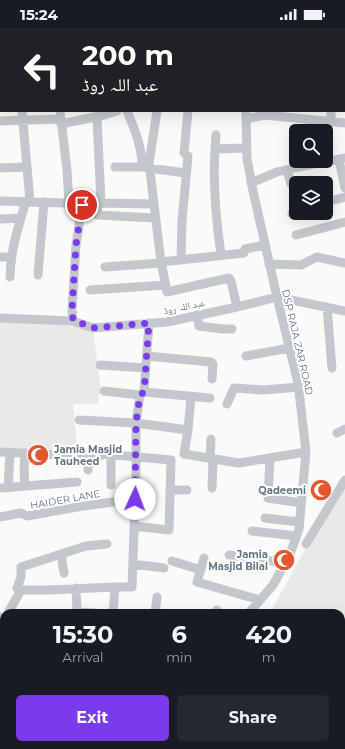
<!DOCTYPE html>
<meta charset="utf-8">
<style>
body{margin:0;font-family:Montserrat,"Noto Naskh Arabic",sans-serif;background:#242831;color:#f1f3f6;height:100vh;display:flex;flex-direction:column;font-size:15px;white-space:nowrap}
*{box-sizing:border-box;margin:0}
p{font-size:13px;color:#9ea1a6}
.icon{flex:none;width:22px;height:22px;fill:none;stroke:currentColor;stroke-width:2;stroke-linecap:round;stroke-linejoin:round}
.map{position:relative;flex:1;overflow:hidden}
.side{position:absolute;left:0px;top:581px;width:345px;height:140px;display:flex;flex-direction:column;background:#171b24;border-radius:12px 12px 0 0;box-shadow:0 4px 16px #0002}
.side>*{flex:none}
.guide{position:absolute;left:0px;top:0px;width:345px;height:84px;box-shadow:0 4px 16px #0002;background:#202124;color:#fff;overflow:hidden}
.buttons{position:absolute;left:289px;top:96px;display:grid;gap:8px}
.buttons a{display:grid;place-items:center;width:44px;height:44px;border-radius:6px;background:#171b24;box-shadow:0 4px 16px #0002;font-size:20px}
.pin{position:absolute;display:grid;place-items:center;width:34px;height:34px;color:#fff;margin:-17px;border:2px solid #fff;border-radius:50%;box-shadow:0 1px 4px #0007}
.me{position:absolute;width:44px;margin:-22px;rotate:2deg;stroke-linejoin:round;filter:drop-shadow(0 0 3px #0008)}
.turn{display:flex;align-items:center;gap:14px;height:84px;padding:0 16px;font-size:18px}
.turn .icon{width:52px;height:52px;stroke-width:2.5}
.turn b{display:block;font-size:28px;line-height:34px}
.eta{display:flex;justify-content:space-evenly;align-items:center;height:68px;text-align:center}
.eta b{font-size:24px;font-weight:700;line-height:28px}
.cta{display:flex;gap:8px;margin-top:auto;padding:8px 16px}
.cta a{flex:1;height:46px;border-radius:6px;background:#7c3aed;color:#fff;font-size:16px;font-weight:700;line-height:46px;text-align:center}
.cta a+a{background:#242831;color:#f1f3f6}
.status{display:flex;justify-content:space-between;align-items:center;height:28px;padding:0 20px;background:#171b24;direction:ltr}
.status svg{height:11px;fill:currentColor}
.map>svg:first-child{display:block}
.built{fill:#e8e9e9}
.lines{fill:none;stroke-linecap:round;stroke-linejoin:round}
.stream{stroke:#bbc7cb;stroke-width:2}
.minor{stroke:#c3c8cc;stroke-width:9}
.route{stroke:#7c3aed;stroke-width:7;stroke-dasharray:0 12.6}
.labels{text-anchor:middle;stroke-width:4;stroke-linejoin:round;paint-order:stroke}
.street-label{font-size:10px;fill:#657683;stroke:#fff}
.poi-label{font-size:10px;font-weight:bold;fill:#657683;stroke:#fff;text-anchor:end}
</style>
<div class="status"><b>15:24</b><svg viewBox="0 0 49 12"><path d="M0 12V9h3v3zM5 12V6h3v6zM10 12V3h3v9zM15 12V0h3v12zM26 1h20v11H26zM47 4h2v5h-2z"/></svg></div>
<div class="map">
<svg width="345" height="721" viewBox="0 0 345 721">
<rect width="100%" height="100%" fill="#fafaf8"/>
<path class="built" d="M 0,289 L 93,300 L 100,356 L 98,376 L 73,376 L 78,426 L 0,424 Z
M 345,461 L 345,721 L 193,721 L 188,717 L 341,717 L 341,585 L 270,585 L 308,516 Z"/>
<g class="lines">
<path class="stream" d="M 178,1 L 178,0"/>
<path class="minor" d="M 44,0 L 45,1
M 82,0 L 82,1
M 98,0 L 99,1
M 160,0 L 160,1
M 125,1 L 130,0
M 248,1 L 252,0
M 344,22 L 345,22
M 22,83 L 30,173
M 60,83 L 67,142 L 69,176
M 127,83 C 135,102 142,119 142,139 L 185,145
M 157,83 L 149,135 L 161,234 L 167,264 L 229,250 L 231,253 L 237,279
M 246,83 L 247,131 L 253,163 L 277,269 L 298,355 L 306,424 L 299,501 L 290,526 L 273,557 L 249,585
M 331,83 L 331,93
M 97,89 L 101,175
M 246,91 L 265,87 L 345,95
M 0,93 L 61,91
M 61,96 L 104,87 L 117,83
M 216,107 C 212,147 215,186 221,226
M 215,121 L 246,120
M 339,132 L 345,160
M 115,139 L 142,139
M 0,140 L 27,139
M 287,142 L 291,156
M 251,155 L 277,144 L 293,140 L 345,130
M 0,173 L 65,175 L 82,177 L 98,177 L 101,175 L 154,176
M 326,174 L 345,169
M 98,177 L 97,187 L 155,190
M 292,186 L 296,184
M 0,191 L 21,190
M 296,207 L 345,194
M 0,229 L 11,229
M 181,231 L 182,193 L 188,128 L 184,125 L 188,83
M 161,234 L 244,225 L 245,221 L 265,217
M 269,236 L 301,237 L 317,229 L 345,235
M 105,239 L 161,235
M 38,247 L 44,174
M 10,249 C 11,220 18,200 26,173
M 90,262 L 166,257
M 327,279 L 332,340
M 197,287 L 199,298 L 222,301 L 232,301
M 0,290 L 73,293 L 93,300 L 167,294 L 237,279 L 277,269 L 345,283
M 73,293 L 72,282 L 76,217 L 82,177
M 147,328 L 211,334 L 213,336 L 212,351
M 246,328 L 289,320
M 100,337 L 146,340
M 104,363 L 140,367
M 144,364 L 210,370
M 191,369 L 188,402 L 184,426 L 239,435 L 306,424
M 227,376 L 234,360 L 263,362 L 299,359
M 79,392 L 136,395 L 188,402
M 337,405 L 345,401
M 0,424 L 98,429 L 104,426 L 171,432 L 169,502 L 134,498
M 25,425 L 24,443 L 25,458
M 111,427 L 111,457
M 88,429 L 88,442
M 210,431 L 211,411
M 270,431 L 268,470 L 301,475
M 0,460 L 77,454
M 8,460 L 10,425
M 212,460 L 213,432
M 170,462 L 187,462
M 0,489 L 21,485 L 27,488 L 77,479 L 135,471
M 265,490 L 299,494
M 252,503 L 296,508
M 306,516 L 345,452
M 61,526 L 64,545
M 229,527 L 285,535
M 204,530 L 197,554 L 260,572
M 172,533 L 201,542
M 133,536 L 164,540
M 76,560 L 77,584 L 95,585
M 21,562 L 17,560 L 21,549 L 21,539 L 86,518 L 107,516
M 8,585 L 21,562 L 48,562 L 115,559
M 113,585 L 115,559 L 132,559 L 136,446 L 136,395 L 140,367 L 144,364 L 149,295
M 155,585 L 157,569
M 216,585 L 217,582
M 0,589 L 4,592
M 0,694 L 4,701
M 15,717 L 17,721
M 176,717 L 182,721
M 0,719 L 4,716
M 108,721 L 113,717"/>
</g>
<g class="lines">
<path class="route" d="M 82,177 L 76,217 L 72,282 L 73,292 L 93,300 L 149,295 L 144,364 L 140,367 L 136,395 L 135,471"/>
</g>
<defs>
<g id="mosque-disc" transform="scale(1.15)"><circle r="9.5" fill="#e4572e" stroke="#fff"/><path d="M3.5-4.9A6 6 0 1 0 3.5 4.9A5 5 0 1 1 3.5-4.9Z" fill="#fff"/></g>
</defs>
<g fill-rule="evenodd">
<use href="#mosque-disc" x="38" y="427"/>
<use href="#mosque-disc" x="321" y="462"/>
<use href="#mosque-disc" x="284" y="532"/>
</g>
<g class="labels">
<g class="street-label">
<text transform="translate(184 278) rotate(-12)" y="4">عبد اللہ روڈ</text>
<text transform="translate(298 314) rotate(77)" y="4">DSP RAJA ZAR ROAD</text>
<text transform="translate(65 471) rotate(-10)" y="4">HAIDER LANE</text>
</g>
<g class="poi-label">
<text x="54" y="425" text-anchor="start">Jamia Masjid<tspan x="54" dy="12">Tauheed</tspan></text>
<text x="306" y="466">Qadeemi</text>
<text x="268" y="530">Jamia<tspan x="268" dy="12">Masjid Bilal</tspan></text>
</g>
</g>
</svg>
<div class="buttons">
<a><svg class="icon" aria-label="search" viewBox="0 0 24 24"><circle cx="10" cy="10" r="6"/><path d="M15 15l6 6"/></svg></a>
<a><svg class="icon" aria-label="layers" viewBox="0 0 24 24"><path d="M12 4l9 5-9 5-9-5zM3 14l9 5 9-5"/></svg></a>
</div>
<div class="pin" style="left:82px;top:177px;background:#d93025"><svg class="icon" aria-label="arrive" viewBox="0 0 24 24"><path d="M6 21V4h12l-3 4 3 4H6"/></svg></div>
<svg class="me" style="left:135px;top:471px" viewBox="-20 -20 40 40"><circle r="19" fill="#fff"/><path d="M0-13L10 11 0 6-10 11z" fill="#7c3aed"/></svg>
<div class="guide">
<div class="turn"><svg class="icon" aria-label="left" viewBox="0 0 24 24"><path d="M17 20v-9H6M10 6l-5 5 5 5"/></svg><div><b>200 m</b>عبد اللہ روڈ</div></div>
</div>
<section class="side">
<div class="eta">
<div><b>15:30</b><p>Arrival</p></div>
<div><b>6</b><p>min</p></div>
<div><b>420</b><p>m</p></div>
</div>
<div class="cta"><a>Exit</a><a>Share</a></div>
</section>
</div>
